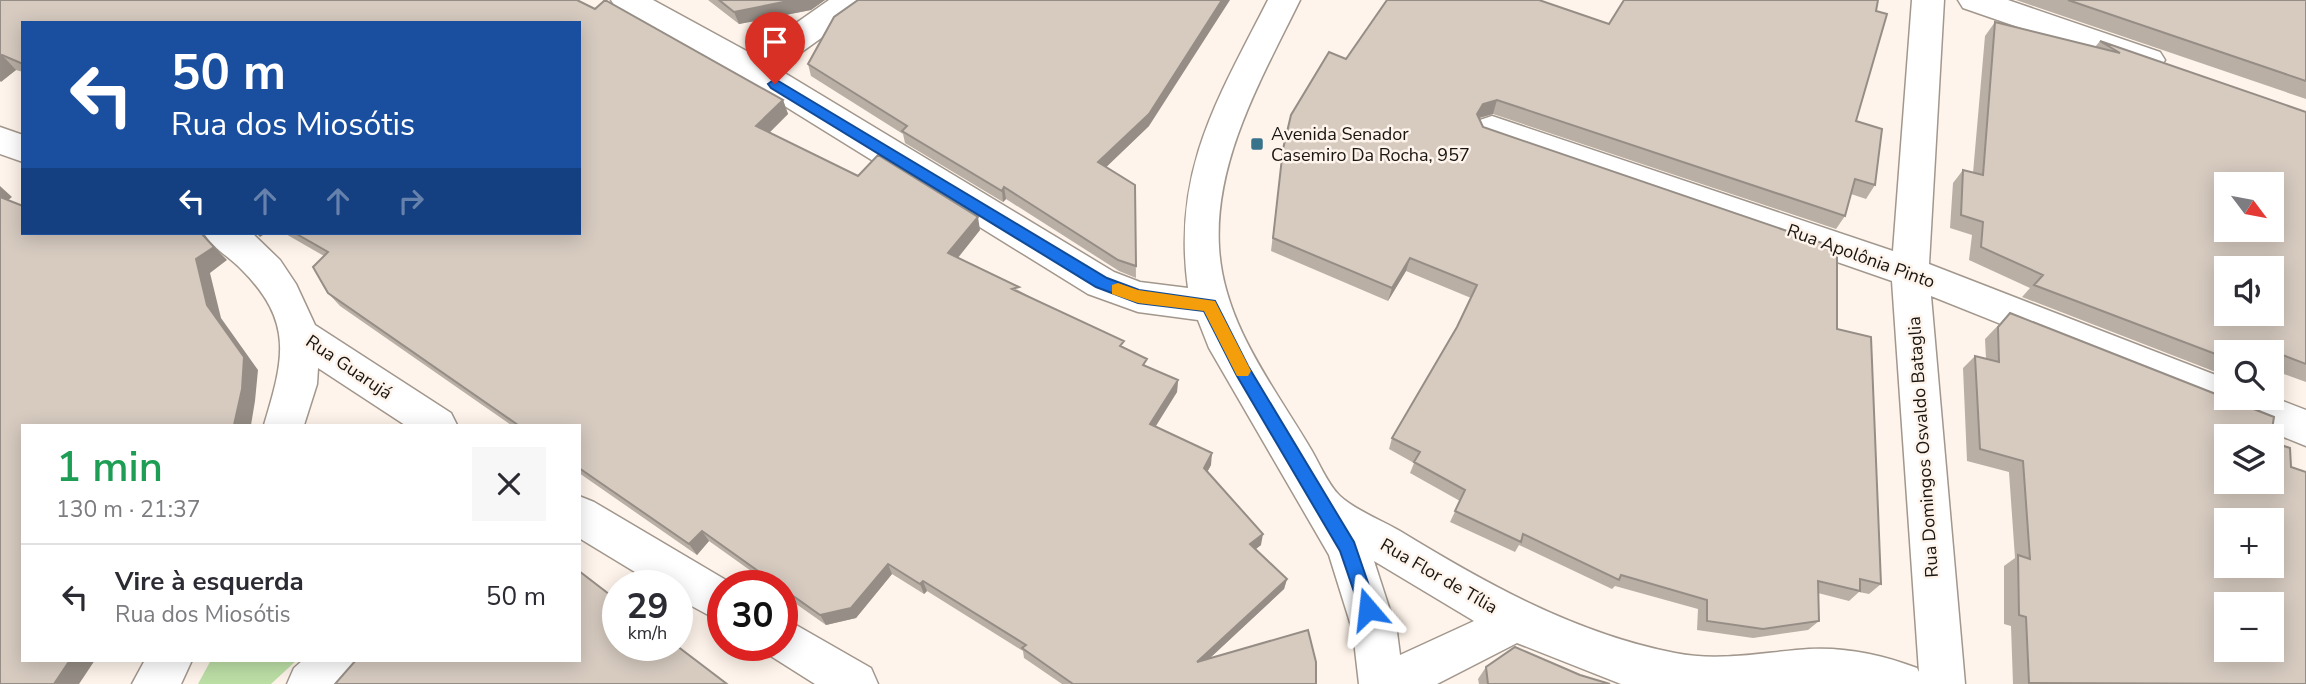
<!DOCTYPE html>
<html lang="pt">
<meta charset="utf-8">
<style>
body{margin:0;font-family:"Nunito Sans",sans-serif;background:#f7f7f7;color:#2b2b33;height:100vh;display:flex;flex-direction:column;font-size:26px;white-space:nowrap}
*{box-sizing:border-box;margin:0}
p{font-size:23px;color:#7c7c81}
.icon{flex:none;width:38px;height:38px;fill:none;stroke:currentColor;stroke-width:2;stroke-linecap:round;stroke-linejoin:round}
.map{position:relative;flex:1;overflow:hidden}
.panel{position:absolute;left:21px;top:424px;width:560px;height:238px;display:flex;flex-direction:column;background:#fff;border-radius:0px;box-shadow:0 4px 18px #0003}
.panel>*{flex:none}
.hud{position:absolute;left:21px;top:21px;width:560px;height:214px;border-radius:0px;box-shadow:0 4px 18px #0003;background:#1a4fa0;color:#fff;overflow:hidden}
.needle{width:46px;rotate:122deg}
.fabs{position:absolute;left:2214px;top:172px;display:grid;gap:14px}
.fabs a{display:grid;place-items:center;width:70px;height:70px;border-radius:0px;background:#fff;box-shadow:0 4px 18px #0003;font-size:35px}
.speed{position:absolute;left:602px;top:570px;display:flex;gap:14px;font-size:35px;font-weight:700;text-align:center}
.speed>*{display:grid;place-content:center;width:91px;height:91px;border-radius:50%;background:#fff;box-shadow:0 4px 18px #0003;line-height:1}
.speed small{font-size:18px;font-weight:400}
.speed .limit{border:10px solid #d22;background:#fff;color:#111}
.pin{position:absolute;display:grid;place-items:center;width:60px;height:60px;color:#fff;margin:-72px -30px;border-radius:50% 50% 50% 0;rotate:-45deg;box-shadow:0 0 7px #0007}
.pin .icon{rotate:45deg}
.me{position:absolute;width:77px;margin:-38px;rotate:343deg;stroke-linejoin:round;filter:drop-shadow(0 0 5px #0008)}
.turn{display:flex;align-items:center;gap:24px;height:147px;padding:0 35px;font-size:32px}
.turn .icon{width:91px;height:91px;stroke-width:2.5}
.turn b{display:block;font-size:49px;line-height:60px}
.lanes{display:flex;align-items:center;height:66px;padding:0 35px;background:#0003;justify-content:center;gap:35px;direction:ltr}
.lanes .off{opacity:.35}
.round{display:grid;place-items:center;flex:none;width:74px;height:74px;border-radius:0px;background:#f7f7f7}
.summary{display:flex;align-items:center;justify-content:space-between;height:119px;padding:0 35px}
h1{font-size:42px;font-weight:600;line-height:52px;color:#1e9e55}
ul{padding:0;list-style:none}
li{display:flex;align-items:center;gap:21px;height:105px;padding:0 35px;border-top:2px solid #e1e1e2}
li div{flex:1}
li b{display:block;font-size:26px}
li em{font-style:normal}
.map>svg:first-child{display:block}
.green{fill:#bcdfa6}
.lines{fill:none;stroke-linecap:round;stroke-linejoin:round}
.street-casing{stroke:#a2978c;stroke-width:3}
.street{fill:#fff;fill-rule:evenodd}
.wall{fill:#b9afa5}
.shaded-wall{fill:#968e86}
.building{fill:#d7cbc0;stroke:#968e86;stroke-width:2;fill-rule:evenodd}
.route{fill:#1a73e8;stroke:#114b97;stroke-width:2}
.slow{fill:#f59e0b}
.poi-dot{fill:#38728b;stroke:#fef4eb;stroke-width:2.5}
.labels{text-anchor:middle;stroke-width:5;stroke-linejoin:round;paint-order:stroke}
.poi-label{font-size:18px;fill:#191511;stroke:#fef4eb;text-anchor:start}
.street-label{font-size:18px;fill:#191511;stroke:#fef4eb}
</style>
<div class="map">
<svg width="2306" height="684" viewBox="0 0 2306 684">
<rect width="100%" height="100%" fill="#fef4eb"/>
<path class="green" d="M 211,660 L 297,660 L 271,684 L 198,684 Z"/>
<g class="lines">
<g class="street-casing">
<path id="street" d="M 611,0 L 653,0 L 752,54 L 829,0 L 868,0 L 863,8 L 778,69 L 1114,272 L 1140,282 L 1188,288 C 1172,171 1217,100 1268,0 L 1300,0 C 1263,76 1214,159 1219,247 C 1223,322 1272,384 1309,446 C 1318,460 1327,484 1340,496 C 1355,510 1381,520 1400,531 C 1487,584 1574,633 1675,653 C 1719,662 1764,652 1809,649 C 1845,647 1883,655 1917,668 L 1919,672 L 1892,281 L 1480,138 L 1475,129 L 1480,120 L 1492,116 L 1893,251 L 1912,0 L 1944,0 L 1929,264 L 2226,379 L 2226,397 L 2272,397 L 2306,410 L 2306,446 L 1931,296 L 1965,684 L 1621,684 L 1517,643 L 1437,684 L 1359,684 L 1353,632 L 1329,555 L 1209,348 L 1198,320 L 1138,312 L 1088,294 L 741,79 L 616,8 ZM 1374,561 L 1474,621 L 1400,655 L 1397,632 Z
M 1958,0 L 2008,0 L 2160,52 L 2165,60 L 2160,68 L 2148,72 L 1963,8 Z
M 0,127 L 23,135 L 23,162 L 0,154 Z
M 204,233 L 252,233 L 280,260 L 296,284 L 315,325 L 451,413 L 457,425 L 405,425 L 318,368 L 317,384 L 304,425 L 264,425 C 283,361 295,323 242,270 C 230,257 212,248 204,233 Z
M 579,496 L 594,502 L 736,586 L 723,586 L 723,623 L 677,598 L 677,586 L 658,586 L 579,538 Z
M 782,617 L 871,668 L 878,684 L 815,684 L 766,653 L 763,646 L 782,646 Z
M 145,660 L 192,660 L 181,684 L 132,684 Z
M 303,660 L 356,660 L 350,675 L 341,684 L 287,684 L 294,668 Z"/>
</g>
<use href="#street" class="street"/>
</g>
<path class="wall" d="M 0,0 L 783,100 L 788,114 L 769,133 L 858,176 L 980,230 L 958,258 L 1124,347 L 1147,367 L 1178,380 L 1177,392 L 1156,426 L 1211,465 L 1207,472 L 1261,545 L 1256,549 L 1287,579 L 1284,589 L 1210,658 L 1316,684 L 1062,684 L 1024,658 L 1023,651 L 927,591 L 924,594 L 892,574 L 856,618 L 826,625 L 782,594 L 782,586 L 772,586 L 709,541 L 697,555 L 579,473 L 579,425 L 511,425 L 340,306 L 328,293 L 324,256 L 284,233 L 579,233 L 23,23 L 23,72 L 16,70 L 0,81 Z
M 708,0 L 825,0 L 811,10 L 739,24 Z
M 2016,0 L 2306,0 L 2306,99 Z
M 1995,22 L 2095,47 L 2100,41 L 2306,112 L 2306,382 L 2278,372 L 2277,383 L 2272,386 L 2272,352 L 2226,352 L 2226,376 L 2022,297 L 2030,288 L 1969,260 L 1972,235 L 1950,228 L 1953,183 L 1963,170 L 1973,173 L 1985,36 Z
M 1346,59 L 1856,121 L 1875,185 L 1866,199 L 1851,194 L 1845,216 L 1836,229 L 1493,114 L 1479,118 L 1483,127 L 1837,329 L 1881,584 L 1869,594 L 1859,592 L 1849,601 L 1818,593 L 1819,621 L 1808,630 L 1753,638 L 1697,630 L 1698,609 L 1615,586 L 1612,589 L 1519,545 L 1515,552 L 1450,522 L 1460,501 L 1410,473 L 1414,463 L 1389,449 L 1392,438 L 1457,327 L 1471,298 L 1406,271 L 1388,301 L 1271,251 L 1283,149 Z
M 808,64 L 1149,126 L 1106,167 L 1135,185 L 1136,278 L 1119,271 L 1006,199 L 1003,202 L 905,143 L 903,134 L 811,76 Z
M 2010,313 L 2226,436 L 2291,467 L 2306,684 L 2013,684 L 2011,626 L 2004,624 L 2004,566 L 2015,558 L 2009,472 L 1967,461 L 1963,368 L 1975,356 L 1986,359 L 1985,339 Z
M 1486,667 L 1580,675 L 1610,684 L 1479,684 L 1478,679 Z"/>
<path class="shaded-wall" d="M 793,0 L 825,0 L 811,10 L 739,24 L 734,12 Z
M 1222,0 L 1230,0 L 1149,126 L 1099,174 L 1098,162 Z
M 2,55 L 16,70 L 1,82 L 0,81 L 0,57 Z
M 783,100 L 788,114 L 762,140 L 756,126 Z
M 1497,100 L 1493,114 L 1479,118 L 1477,114 L 1483,104 Z
M 0,186 L 12,197 L 2,205 L 0,203 Z
M 1004,187 L 1006,199 L 1003,202 L 1002,191 Z
M 978,217 L 980,230 L 951,266 L 948,253 Z
M 201,233 L 227,260 L 210,273 L 221,318 L 258,370 L 255,401 L 251,425 L 234,425 L 196,259 Z
M 256,233 L 266,233 L 260,237 Z
M 1410,258 L 1406,271 L 1388,301 L 1392,288 Z
M 1178,380 L 1177,392 L 1150,435 L 1150,424 Z
M 1212,453 L 1211,465 L 1203,480 L 1204,468 Z
M 702,531 L 709,541 L 697,555 L 689,544 Z
M 1263,534 L 1261,545 L 1249,554 L 1250,544 Z
M 888,564 L 892,574 L 856,618 L 826,625 L 820,615 Z
M 1287,579 L 1284,589 L 1196,671 L 1197,662 Z
M 923,581 L 927,591 L 924,594 L 920,584 Z
M 70,660 L 95,660 L 79,684 L 54,684 Z"/>
<path class="building" d="M 0,0 L 577,0 L 595,9 L 605,0 L 783,100 L 756,126 L 858,176 L 878,155 L 978,217 L 948,253 L 1019,287 L 1012,289 L 1124,341 L 1120,346 L 1147,359 L 1143,365 L 1178,380 L 1150,424 L 1212,453 L 1204,468 L 1263,534 L 1250,544 L 1287,579 L 1197,662 L 1308,630 L 1316,662 L 1316,684 L 1073,684 L 1022,648 L 1026,645 L 923,581 L 920,584 L 888,564 L 851,608 L 820,615 L 782,588 L 782,586 L 779,586 L 702,531 L 689,544 L 579,468 L 579,425 L 518,425 L 328,293 L 313,267 L 328,252 L 295,233 L 579,233 L 579,23 L 23,23 L 23,64 L 2,55 L 0,57 Z
M 719,0 L 793,0 L 734,12 Z
M 858,0 L 1222,0 L 1149,114 L 1098,162 L 1135,185 L 1136,266 L 1118,260 L 1004,187 L 1002,191 L 902,131 L 907,126 L 808,64 L 834,17 Z
M 1387,0 L 1539,0 L 1609,24 L 1624,0 L 1878,0 L 1876,11 L 1887,14 L 1856,121 L 1882,129 L 1875,185 L 1855,179 L 1845,216 L 1497,100 L 1483,104 L 1477,114 L 1483,127 L 1837,248 L 1837,329 L 1871,337 L 1881,584 L 1860,579 L 1860,591 L 1818,581 L 1819,621 L 1763,629 L 1707,621 L 1707,600 L 1621,575 L 1619,580 L 1523,534 L 1521,542 L 1455,511 L 1465,490 L 1414,462 L 1420,452 L 1392,438 L 1457,327 L 1477,285 L 1410,258 L 1392,288 L 1273,238 L 1283,149 L 1291,115 L 1329,52 L 1346,59 Z
M 2068,0 L 2306,0 L 2306,81 Z
M 1995,22 L 2120,53 L 2100,41 L 2306,112 L 2306,364 L 2280,354 L 2277,383 L 2272,383 L 2272,352 L 2226,352 L 2226,358 L 2034,285 L 2043,275 L 1981,247 L 1983,222 L 1961,215 L 1963,170 L 1983,175 ZM 2226,184 L 2272,184 L 2272,229 L 2226,229 ZM 2226,268 L 2272,268 L 2272,313 L 2226,313 Z
M 0,197 L 23,206 L 23,233 L 201,233 L 214,247 L 196,259 L 207,305 L 244,357 L 242,389 L 234,425 L 23,425 L 23,660 L 70,660 L 54,684 L 0,684 Z
M 2010,313 L 2274,417 L 2271,436 L 2226,436 L 2226,481 L 2272,481 L 2272,442 L 2290,448 L 2291,467 L 2306,472 L 2306,684 L 2029,683 L 2026,617 L 2019,615 L 2018,555 L 2030,559 L 2023,461 L 1980,449 L 1975,356 L 1999,362 L 1998,327 ZM 2226,520 L 2272,520 L 2272,565 L 2226,565 ZM 2226,604 L 2272,604 L 2272,649 L 2226,649 Z
M 579,571 L 618,601 L 618,646 L 677,646 L 727,684 L 335,684 L 356,660 L 579,660 Z
M 1515,647 L 1580,675 L 1610,684 L 1488,684 L 1486,667 Z"/>
<path class="route" d="M 775,79 L 1107,278 L 1139,290 L 1215,301 L 1248,366 L 1354,542 L 1377,609 L 1375,615 L 1368,618 L 1362,615 L 1340,551 L 1237,376 L 1204,311 L 1138,303 L 1096,287 L 771,88 L 768,84 Z"/>
<path class="slow" d="M 1118,283 L 1138,290 L 1215,301 L 1251,371 L 1248,376 L 1237,376 L 1204,311 L 1138,303 L 1112,294 L 1112,285 Z"/>
<rect class="poi-dot" x="1250" y="137" width="14" height="14" rx="3.5"/>
<g class="labels">
<g class="poi-label">
<text x="1271" y="140">Avenida Senador<tspan x="1271" dy="21">Casemiro Da Rocha, 957</tspan></text>
</g>
<g class="street-label">
<text transform="translate(1861 256) rotate(20)" y="6">Rua Apolônia Pinto</text>
<text transform="translate(349 367) rotate(34)" y="6">Rua Guarujá</text>
<text transform="translate(1923 447) rotate(-94)" y="6">Rua Domingos Osvaldo Bataglia</text>
<text transform="translate(1439 576) rotate(30)" y="6">Rua Flor de Tília</text>
</g>
</g>
</svg>
<div class="fabs">
<a><svg class="needle" viewBox="-14 -14 28 28"><path d="M0-13l5 13h-10z" fill="#e53935"/><path d="M0 13l5-13h-10z" fill="#7c7c81"/></svg></a>
<a><svg class="icon" aria-label="sound" viewBox="0 0 24 24"><path d="M4 9h4l5-4v14l-5-4H4zM17 9q2 3 0 6"/></svg></a>
<a><svg class="icon" aria-label="search" viewBox="0 0 24 24"><circle cx="10" cy="10" r="6"/><path d="M15 15l6 6"/></svg></a>
<a><svg class="icon" aria-label="layers" viewBox="0 0 24 24"><path d="M12 4l9 5-9 5-9-5zM3 14l9 5 9-5"/></svg></a>
<a>+</a>
<a>−</a>
</div>
<div class="speed"><div>29<small>km/h</small></div><div class="limit">30</div></div>
<div class="pin" style="left:775px;top:84px;background:#d93025"><svg class="icon" aria-label="arrive" viewBox="0 0 24 24"><path d="M6 21V4h12l-3 4 3 4H6"/></svg></div>
<svg class="me" style="left:1368px;top:609px" viewBox="-20 -20 40 40"><path d="M0-17L14 15 0 8-14 15z" fill="#1a73e8" stroke="#fff" stroke-width="4"/></svg>
<div class="hud">
<div class="turn"><svg class="icon" aria-label="left" viewBox="0 0 24 24"><path d="M17 20v-9H6M10 6l-5 5 5 5"/></svg><div><b>50 m</b>Rua dos Miosótis</div></div>
<div class="lanes"><svg class="icon" aria-label="left" viewBox="0 0 24 24"><path d="M17 20v-9H6M10 6l-5 5 5 5"/></svg><svg class="icon off" aria-label="ahead" viewBox="0 0 24 24"><path d="M12 20V5M6 11l6-6 6 6"/></svg><svg class="icon off" aria-label="ahead" viewBox="0 0 24 24"><path d="M12 20V5M6 11l6-6 6 6"/></svg><svg class="icon off" aria-label="right" viewBox="0 0 24 24"><path d="M7 20v-9h11M14 6l5 5-5 5"/></svg></div>
</div>
<section class="panel">
<div class="summary"><div><h1>1 min</h1><p>130 m · 21:37</p></div><a class="round"><svg class="icon" aria-label="close" viewBox="0 0 24 24"><path d="M6 6l12 12M18 6L6 18"/></svg></a></div>
<ul>
<li><svg class="icon" aria-label="left" viewBox="0 0 24 24"><path d="M17 20v-9H6M10 6l-5 5 5 5"/></svg><div><b>Vire à esquerda</b><p>Rua dos Miosótis</p></div><em>50 m</em></li>
</ul>
</section>
</div>
